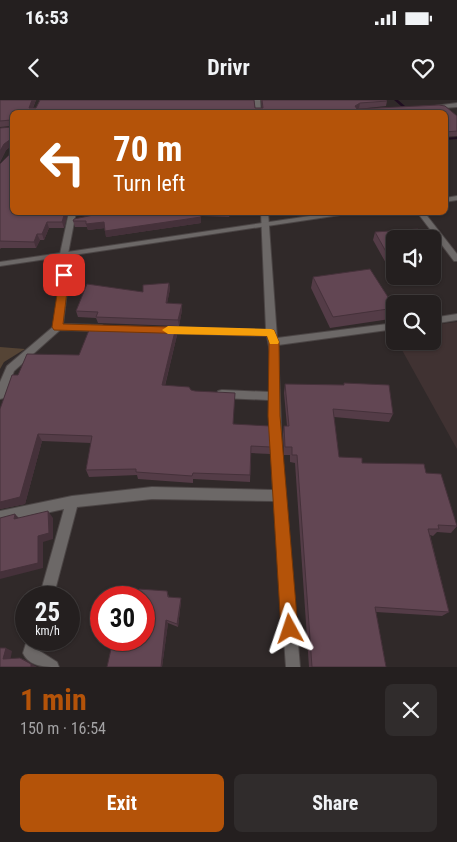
<!DOCTYPE html>
<meta charset="utf-8">
<style>
body{margin:0;font-family:"Roboto Condensed",sans-serif;background:#302c2c;color:#f1f3f6;height:100vh;display:flex;flex-direction:column;font-size:19px;white-space:nowrap}
*{box-sizing:border-box;margin:0}
p{font-size:16px;color:#a3a2a4}
.icon{flex:none;width:28px;height:28px;fill:none;stroke:currentColor;stroke-width:2;stroke-linecap:round;stroke-linejoin:round}
.map{position:relative;height:567px;overflow:hidden}
.sheet{display:flex;flex-direction:column;background:#241f1f;flex:1}
.sheet>*{flex:none}
.guide{position:absolute;left:10px;top:10px;width:438px;height:105px;border-radius:8px;box-shadow:0 1px 4px #0004,0 0 0 1px #413d3d;background:#b45309;color:#fff;overflow:hidden}
.fabs{position:absolute;left:386px;top:130px;display:grid;gap:10px}
.fabs a{display:grid;place-items:center;width:55px;height:55px;border-radius:8px;background:#241f1f;box-shadow:0 1px 4px #0004,0 0 0 1px #413d3d;font-size:25px}
.speed{position:absolute;left:15px;top:486px;display:flex;gap:10px;font-size:25px;font-weight:700;text-align:center}
.speed>*{display:grid;place-content:center;width:65px;height:65px;border-radius:50%;background:#241f1f;box-shadow:0 1px 4px #0004,0 0 0 1px #413d3d;line-height:1}
.speed small{font-size:12px;font-weight:400}
.speed .limit{border:8px solid #d22;background:#fff;color:#111}
.pin{position:absolute;display:grid;place-items:center;width:42px;height:42px;color:#fff;margin:-21px;border-radius:10px;box-shadow:0 2px 8px #0006}
.me{position:absolute;width:55px;margin:-28px;rotate:355deg;stroke-linejoin:round;filter:drop-shadow(0 0 4px #0008)}
.turn{display:flex;align-items:center;gap:18px;height:105px;padding:0 20px;font-size:22px}
.turn .icon{width:65px;height:65px;stroke-width:2.5}
.turn b{display:block;font-size:35px;line-height:42px}
.round{display:grid;place-items:center;flex:none;width:52px;height:52px;border-radius:8px;background:#302c2c}
.overview{display:flex;align-items:center;justify-content:space-between;height:85px;padding:0 20px}
h1{font-size:30px;font-weight:700;line-height:38px;color:#b45309}
.cta{display:flex;gap:10px;margin-top:auto;padding:10px 20px}
.cta a{flex:1;height:58px;border-radius:8px;background:#b45309;color:#fff;font-size:20px;font-weight:700;line-height:58px;text-align:center}
.cta a+a{background:#302c2c;color:#f1f3f6}
.status{display:flex;justify-content:space-between;align-items:center;height:35px;padding:0 25px;background:#241f1f;direction:ltr}
.status svg{height:14px;fill:currentColor}
header{display:flex;justify-content:space-between;align-items:center;height:65px;padding:0 20px;background:#241f1f;font-size:22px;font-weight:700}
.map>svg:first-child{display:block}
.built{fill:#403232}
.green{fill:#554435}
.lines{fill:none;stroke-linecap:round;stroke-linejoin:round}
.stream{fill:#1f0e20;fill-rule:evenodd}
.minor-casing{stroke:#4b4545;stroke-width:2}
.tertiary-casing{stroke:#4b4545;stroke-width:2}
.minor{fill:#6c6867;fill-rule:evenodd}
.tertiary{fill:#6c6867;fill-rule:evenodd}
.wall{fill:#543c47}
.shaded-wall{fill:#45313a}
.building{fill:#624653;stroke:#45313a}
.route{fill:#b45309;stroke:#753606}
.slow{fill:#f59e0b}
</style>
<div class="status"><b>16:53</b><svg viewBox="0 0 49 12"><path d="M0 12V9h3v3zM5 12V6h3v6zM10 12V3h3v9zM15 12V0h3v12zM26 1h20v11H26zM47 4h2v5h-2z"/></svg></div>
<header><svg class="icon" aria-label="back" viewBox="0 0 24 24"><path d="M15 5l-7 7 7 7"/></svg>Drivr<svg class="icon" aria-label="heart" viewBox="0 0 24 24"><path d="M12 20l-8-8c-3-5 5-10 8-4 3-6 11-1 8 4z"/></svg></header>
<div class="map">
<svg width="457" height="567" viewBox="0 0 457 567">
<rect width="100%" height="100%" fill="#302929"/>
<path class="built" d="M 457,222 L 457,349 L 397,241 L 432,241 L 433,225 Z"/>
<path class="green" d="M 0,247 L 25,249 L 4,262 L 0,269 Z"/>
<g class="lines">
<path class="stream" d="M 394,0 L 398,0 L 412,12 L 408,12 Z
M 457,37 L 457,39 L 445,40 L 445,38 Z"/>
<g class="minor-casing">
<path id="minor" d="M 254,0 L 260,0 L 261,12 L 256,12 Z
M 457,3 L 457,7 L 430,9 L 427,7 Z
M 69,112 L 76,112 L 68,154 L 69,175 L 63,224 L 102,225 L 107,228 L 102,231 L 60,230 L 14,271 L 5,295 L 4,298 L 0,299 L 0,282 L 7,266 L 54,226 L 61,175 L 60,154 Z
M 261,112 L 268,112 L 277,238 L 395,223 L 395,229 L 278,245 L 282,354 L 300,567 L 286,567 L 274,401 L 152,399 L 77,407 L 53,498 L 39,498 L 64,409 L 0,423 L 0,411 L 72,396 L 152,387 L 273,390 L 269,300 L 222,298 L 218,297 L 217,294 L 218,291 L 222,290 L 270,292 L 270,252 L 267,236 L 164,233 L 159,230 L 164,227 L 266,230 Z
M 417,112 L 424,112 L 457,154 L 457,161 L 454,161 Z
M 457,214 L 457,220 L 432,224 L 432,218 Z
M 27,540 L 41,540 L 38,550 L 57,562 L 59,567 C 46,567 29,567 23,553 Z"/>
</g>
<g class="tertiary-casing">
<path id="tertiary" d="M 457,96 L 457,100 L 445,102 L 445,98 Z
M 337,112 L 360,112 L 0,166 L 0,162 Z"/>
</g>
<use href="#minor" class="minor"/>
<use href="#tertiary" class="tertiary"/>
</g>
<path class="wall" d="M 0,0 L 36,0 L 33,8 L 36,8 L 40,0 L 254,0 L 255,8 L 262,8 L 261,0 L 386,0 L 387,1 L 386,6 L 358,9 L 439,5 L 445,6 L 457,16 L 457,36 L 445,37 L 445,12 L 12,12 L 12,112 L 68,112 L 64,128 L 49,128 L 44,140 L 40,140 L 36,148 L 1,148 L 0,149 L 0,64 L 9,55 L 10,47 L 6,50 L 0,62 L 0,28 L 12,27 L 11,26 L 0,27 Z
M 108,112 L 231,112 L 229,117 L 201,116 L 201,123 L 106,137 L 105,128 L 88,130 L 87,127 L 75,127 L 73,121 Z
M 375,132 L 395,139 L 395,164 L 387,165 L 373,140 Z
M 313,177 L 395,208 L 390,219 L 330,228 L 311,188 Z
M 169,183 L 170,189 L 167,203 L 182,204 L 182,210 L 179,226 L 98,223 L 96,218 L 78,217 L 76,211 L 143,192 Z
M 176,227 L 177,235 L 165,286 L 191,290 L 234,324 L 271,347 L 270,354 L 251,353 L 250,382 L 193,379 L 193,383 L 138,379 L 137,375 L 89,377 L 86,370 L 91,343 L 42,341 L 25,404 L 0,409 L 0,309 L 18,275 L 79,255 Z
M 344,283 L 393,314 L 389,322 L 334,317 L 339,357 L 362,363 L 426,373 L 457,426 L 451,433 L 437,432 L 433,436 L 430,435 L 449,512 L 442,516 L 376,512 L 386,567 L 309,567 L 295,363 L 290,362 L 290,355 L 284,355 L 283,334 L 284,326 L 287,326 L 284,293 L 285,284 L 344,285 Z
M 167,491 L 169,497 L 181,498 L 181,501 L 178,527 L 168,523 L 162,567 L 107,567 Z"/>
<path class="shaded-wall" d="M 32,0 L 36,0 L 31,12 L 29,8 Z
M 360,3 L 359,8 L 354,12 L 355,6 Z
M 11,39 L 12,45 L 6,50 L 0,62 L 0,51 L 4,44 Z
M 65,112 L 68,112 L 64,128 L 62,122 Z
M 76,112 L 98,112 L 77,116 Z
M 201,117 L 201,123 L 106,137 L 105,131 Z
M 47,122 L 49,128 L 44,140 L 42,134 Z
M 104,122 L 105,128 L 88,130 L 86,124 Z
M 37,134 L 40,140 L 36,148 L 34,142 Z
M 169,183 L 170,189 L 166,209 L 166,203 Z
M 182,204 L 182,210 L 179,226 L 178,220 Z
M 176,227 L 177,235 L 163,293 L 162,285 Z
M 38,334 L 42,341 L 25,404 L 0,409 L 0,402 Z
M 48,411 L 53,418 L 53,439 L 43,442 L 43,468 L 0,479 L 0,472 L 38,436 Z
M 15,414 L 21,420 L 14,419 Z
M 181,498 L 181,501 L 178,527 L 177,524 Z
M 166,520 L 168,523 L 162,567 L 161,567 Z
M 6,548 L 12,551 L 10,562 L 3,559 Z
M 20,558 L 26,560 L 37,567 L 31,567 Z"/>
<path class="building" d="M 0,0 L 32,0 L 29,8 L 36,8 L 40,0 L 254,0 L 255,8 L 263,8 L 262,0 L 386,0 L 387,1 L 360,3 L 355,6 L 357,9 L 439,5 L 445,6 L 457,16 L 457,31 L 445,32 L 445,12 L 12,12 L 12,112 L 65,112 L 62,122 L 47,122 L 42,134 L 37,134 L 34,142 L 0,141 L 0,64 L 9,55 L 11,39 L 4,44 L 0,51 L 0,28 L 12,27 L 11,20 L 0,21 Z
M 108,112 L 199,112 L 201,117 L 105,131 L 104,122 L 86,124 L 86,121 L 73,121 L 74,119 Z
M 418,129 L 425,139 L 395,139 L 395,156 L 389,157 L 375,132 Z
M 370,169 L 395,208 L 333,217 L 313,177 Z
M 169,183 L 166,203 L 182,204 L 178,220 L 96,217 L 98,212 L 76,211 L 87,184 L 143,192 L 143,185 Z
M 91,225 L 176,227 L 162,285 L 189,287 L 191,290 L 195,291 L 235,293 L 233,324 L 270,326 L 271,347 L 251,346 L 250,375 L 193,373 L 192,376 L 136,372 L 136,369 L 86,370 L 92,336 L 38,334 L 20,397 L 0,402 L 0,309 L 12,275 L 18,275 L 27,254 L 79,255 Z
M 344,283 L 389,285 L 393,314 L 333,309 L 339,357 L 362,358 L 362,363 L 424,364 L 426,373 L 441,374 L 457,426 L 438,425 L 439,429 L 428,429 L 449,512 L 375,507 L 386,567 L 312,567 L 297,355 L 292,355 L 292,347 L 285,347 L 284,326 L 289,326 L 285,284 L 344,285 Z
M 48,411 L 49,433 L 38,436 L 38,463 L 0,472 L 0,418 L 15,414 L 14,419 Z
M 139,489 L 167,491 L 168,497 L 181,498 L 177,524 L 166,520 L 161,567 L 107,567 L 113,540 L 144,540 L 144,498 L 137,498 Z
M 0,548 L 6,548 L 3,559 L 20,558 L 31,564 L 31,567 L 0,567 Z"/>
<path class="route" d="M 64,172 L 69,175 L 63,224 L 274,230 L 279,242 L 280,316 L 298,529 L 295,535 L 290,537 L 284,535 L 281,529 L 268,316 L 269,242 L 267,236 L 54,230 L 52,227 L 60,175 Z"/>
<path class="slow" d="M 168,226 L 271,229 L 274,230 L 279,242 L 278,244 L 270,244 L 267,236 L 168,234 L 162,230 Z"/>
</svg>
<div class="fabs">
<a><svg class="icon" aria-label="sound" viewBox="0 0 24 24"><path d="M4 9h4l5-4v14l-5-4H4zM17 9q2 3 0 6"/></svg></a>
<a><svg class="icon" aria-label="search" viewBox="0 0 24 24"><circle cx="10" cy="10" r="6"/><path d="M15 15l6 6"/></svg></a>
</div>
<div class="speed"><div>25<small>km/h</small></div><div class="limit">30</div></div>
<div class="pin" style="left:64px;top:175px;background:#d93025"><svg class="icon" aria-label="arrive" viewBox="0 0 24 24"><path d="M6 21V4h12l-3 4 3 4H6"/></svg></div>
<svg class="me" style="left:290px;top:529px" viewBox="-20 -20 40 40"><path d="M0-17L14 15 0 8-14 15z" fill="#b45309" stroke="#fff" stroke-width="4"/></svg>
<div class="guide">
<div class="turn"><svg class="icon" aria-label="left" viewBox="0 0 24 24"><path d="M17 20v-9H6M10 6l-5 5 5 5"/></svg><div><b>70 m</b>Turn left</div></div>
</div>
</div>
<section class="sheet">
<div class="overview"><div><h1>1 min</h1><p>150 m · 16:54</p></div><a class="round"><svg class="icon" aria-label="close" viewBox="0 0 24 24"><path d="M6 6l12 12M18 6L6 18"/></svg></a></div>
<div class="cta"><a>Exit</a><a>Share</a></div>
</section>
